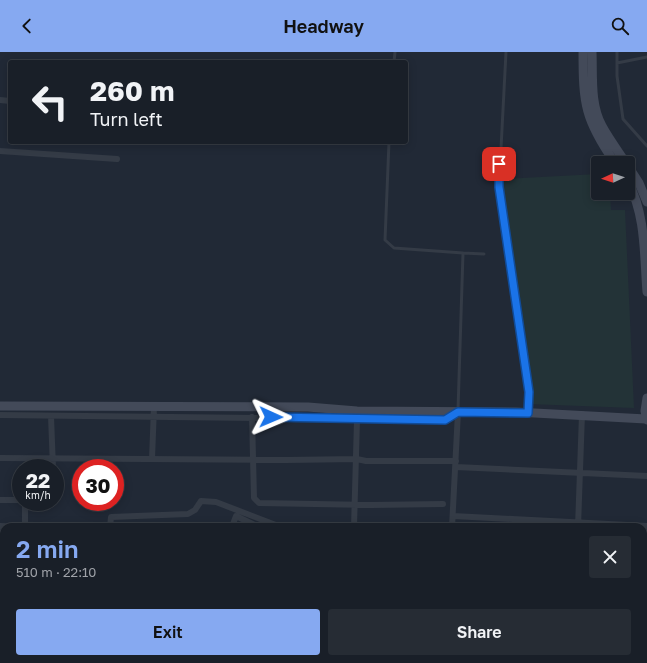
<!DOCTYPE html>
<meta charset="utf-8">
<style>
body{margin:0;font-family:"Golos Text",sans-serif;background:#262c34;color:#f1f3f6;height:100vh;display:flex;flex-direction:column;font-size:15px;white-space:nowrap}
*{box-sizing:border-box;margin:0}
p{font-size:13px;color:#9fa2a8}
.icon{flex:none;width:22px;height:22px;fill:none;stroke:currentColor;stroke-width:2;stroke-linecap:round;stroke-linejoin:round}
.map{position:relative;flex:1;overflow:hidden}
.drawer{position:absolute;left:0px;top:471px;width:647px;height:140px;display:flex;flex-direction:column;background:#191f28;border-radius:12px 12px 0 0;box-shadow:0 2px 10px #0003,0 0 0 1px #373d45}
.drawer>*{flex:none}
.top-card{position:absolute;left:8px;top:8px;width:400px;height:84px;border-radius:4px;box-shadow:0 2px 10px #0003,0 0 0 1px #373d45;background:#191f28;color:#f1f3f6;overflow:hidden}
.needle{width:26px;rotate:267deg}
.tools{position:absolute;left:591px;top:104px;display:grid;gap:8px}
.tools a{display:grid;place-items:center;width:44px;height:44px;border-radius:4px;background:#191f28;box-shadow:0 2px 10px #0003,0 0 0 1px #373d45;font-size:20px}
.speed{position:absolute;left:12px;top:407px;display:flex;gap:8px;font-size:20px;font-weight:700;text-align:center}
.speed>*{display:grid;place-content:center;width:52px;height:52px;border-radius:50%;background:#191f28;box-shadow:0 2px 10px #0003,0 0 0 1px #373d45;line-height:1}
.speed small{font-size:10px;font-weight:400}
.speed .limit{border:6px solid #d22;background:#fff;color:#111}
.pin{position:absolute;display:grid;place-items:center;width:34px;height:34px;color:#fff;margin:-17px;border-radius:8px;box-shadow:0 2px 6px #0006}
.me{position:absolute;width:44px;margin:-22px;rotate:91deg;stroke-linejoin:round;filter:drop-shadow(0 0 3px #0008)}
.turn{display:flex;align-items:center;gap:14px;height:84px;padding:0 16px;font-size:18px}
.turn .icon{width:52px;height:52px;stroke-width:2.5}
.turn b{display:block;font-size:28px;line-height:34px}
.round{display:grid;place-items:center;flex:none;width:42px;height:42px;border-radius:4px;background:#262c34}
.overview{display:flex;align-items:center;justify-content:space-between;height:68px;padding:0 16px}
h1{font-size:24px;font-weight:600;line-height:30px;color:#86a9f1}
.action{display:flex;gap:8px;margin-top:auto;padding:8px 16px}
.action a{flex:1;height:46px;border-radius:4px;background:#86a9f1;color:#111;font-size:16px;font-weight:600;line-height:46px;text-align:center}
.action a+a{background:#262c34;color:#f1f3f6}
header{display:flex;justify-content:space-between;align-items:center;height:52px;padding:0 16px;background:#86a9f1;color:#111;font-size:18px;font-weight:600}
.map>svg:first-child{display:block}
.green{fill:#233337}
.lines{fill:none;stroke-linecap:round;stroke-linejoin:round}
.lane{stroke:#343b46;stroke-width:3}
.street{stroke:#343b46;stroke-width:6}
.secondary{stroke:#434a59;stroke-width:9}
.route-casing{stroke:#114b97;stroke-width:10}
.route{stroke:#1a73e8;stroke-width:7}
</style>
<header><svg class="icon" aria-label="back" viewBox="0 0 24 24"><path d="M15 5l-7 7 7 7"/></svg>Headway<svg class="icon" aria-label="search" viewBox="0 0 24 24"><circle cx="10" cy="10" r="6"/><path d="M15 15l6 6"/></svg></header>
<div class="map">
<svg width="647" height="611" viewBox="0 0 647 611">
<rect width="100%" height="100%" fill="#212936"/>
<path class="green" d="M 598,122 L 598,141 L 610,141 L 611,158 L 625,158 L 634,356 L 528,352 L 502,127 Z"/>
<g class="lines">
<path class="lane" d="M 506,0 L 499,135 L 529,340 L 528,359
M 617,0 L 617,24 L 623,67 L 647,94
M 394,10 L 395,0
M 617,11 L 647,5
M 389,90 L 385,188 L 394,196 L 463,201 L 458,358
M 463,201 L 484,202"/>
<path class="street" d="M 0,48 L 10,49
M 0,99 L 117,107
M 0,363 L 445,368 L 458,360
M 51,364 L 53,416
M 252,365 L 254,446 L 259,451 L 371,453 L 443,452
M 0,406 L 286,408 L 357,407 L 366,409 L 456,409
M 152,407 L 154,355
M 456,415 L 647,424
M 0,448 L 21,448
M 453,464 L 647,474
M 0,474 L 22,475
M 25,475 L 25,454
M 110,475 L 111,465 L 188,462 L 195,458 L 201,449 L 216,450 L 281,475
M 239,475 L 233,472 L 236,464 L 259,475
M 354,475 L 357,368
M 452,475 L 458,360
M 578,475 L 582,362
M 0,502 L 4,502
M 643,523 L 646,524
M 0,531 L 4,532
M 0,563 L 4,563
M 643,564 L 646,564
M 110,607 L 110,611
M 232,607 L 232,611
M 277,607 L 277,611
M 574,607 L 642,611
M 0,609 L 36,611
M 82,610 L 106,611
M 52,611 L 53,607
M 445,611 L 445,607"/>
<path class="secondary" d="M 583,0 C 583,52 585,68 615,111
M 592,0 C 593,25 590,52 602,74 C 609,87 618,99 626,111
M 628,114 L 639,131 L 647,150
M 628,130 C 646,163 644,204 647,240
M 647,346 L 645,359 L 647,368
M 0,354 L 308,355 L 357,359 L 516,360 L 646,367
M 271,355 L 271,365"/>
</g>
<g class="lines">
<g class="route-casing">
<path id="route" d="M 271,365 L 445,368 L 458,360 L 528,361 L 529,340 L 499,135 L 499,112"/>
</g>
<use href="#route" class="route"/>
</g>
</svg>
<div class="tools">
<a><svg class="needle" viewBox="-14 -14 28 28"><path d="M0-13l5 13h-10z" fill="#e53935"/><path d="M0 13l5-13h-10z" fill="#9fa2a8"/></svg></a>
</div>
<div class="speed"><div>22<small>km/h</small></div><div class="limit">30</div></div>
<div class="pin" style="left:499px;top:112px;background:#d93025"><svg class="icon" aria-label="arrive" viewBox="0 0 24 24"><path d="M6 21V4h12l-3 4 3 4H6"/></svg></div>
<svg class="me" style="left:271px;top:365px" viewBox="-20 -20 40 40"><path d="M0-17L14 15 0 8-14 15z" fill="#1a73e8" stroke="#fff" stroke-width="4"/></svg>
<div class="top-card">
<div class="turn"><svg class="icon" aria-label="left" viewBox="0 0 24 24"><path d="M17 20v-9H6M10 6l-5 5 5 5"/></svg><div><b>260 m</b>Turn left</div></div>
</div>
<section class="drawer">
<div class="overview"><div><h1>2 min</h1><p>510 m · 22:10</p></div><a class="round"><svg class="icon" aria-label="close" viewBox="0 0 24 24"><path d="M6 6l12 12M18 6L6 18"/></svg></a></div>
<div class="action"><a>Exit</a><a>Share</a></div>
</section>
</div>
